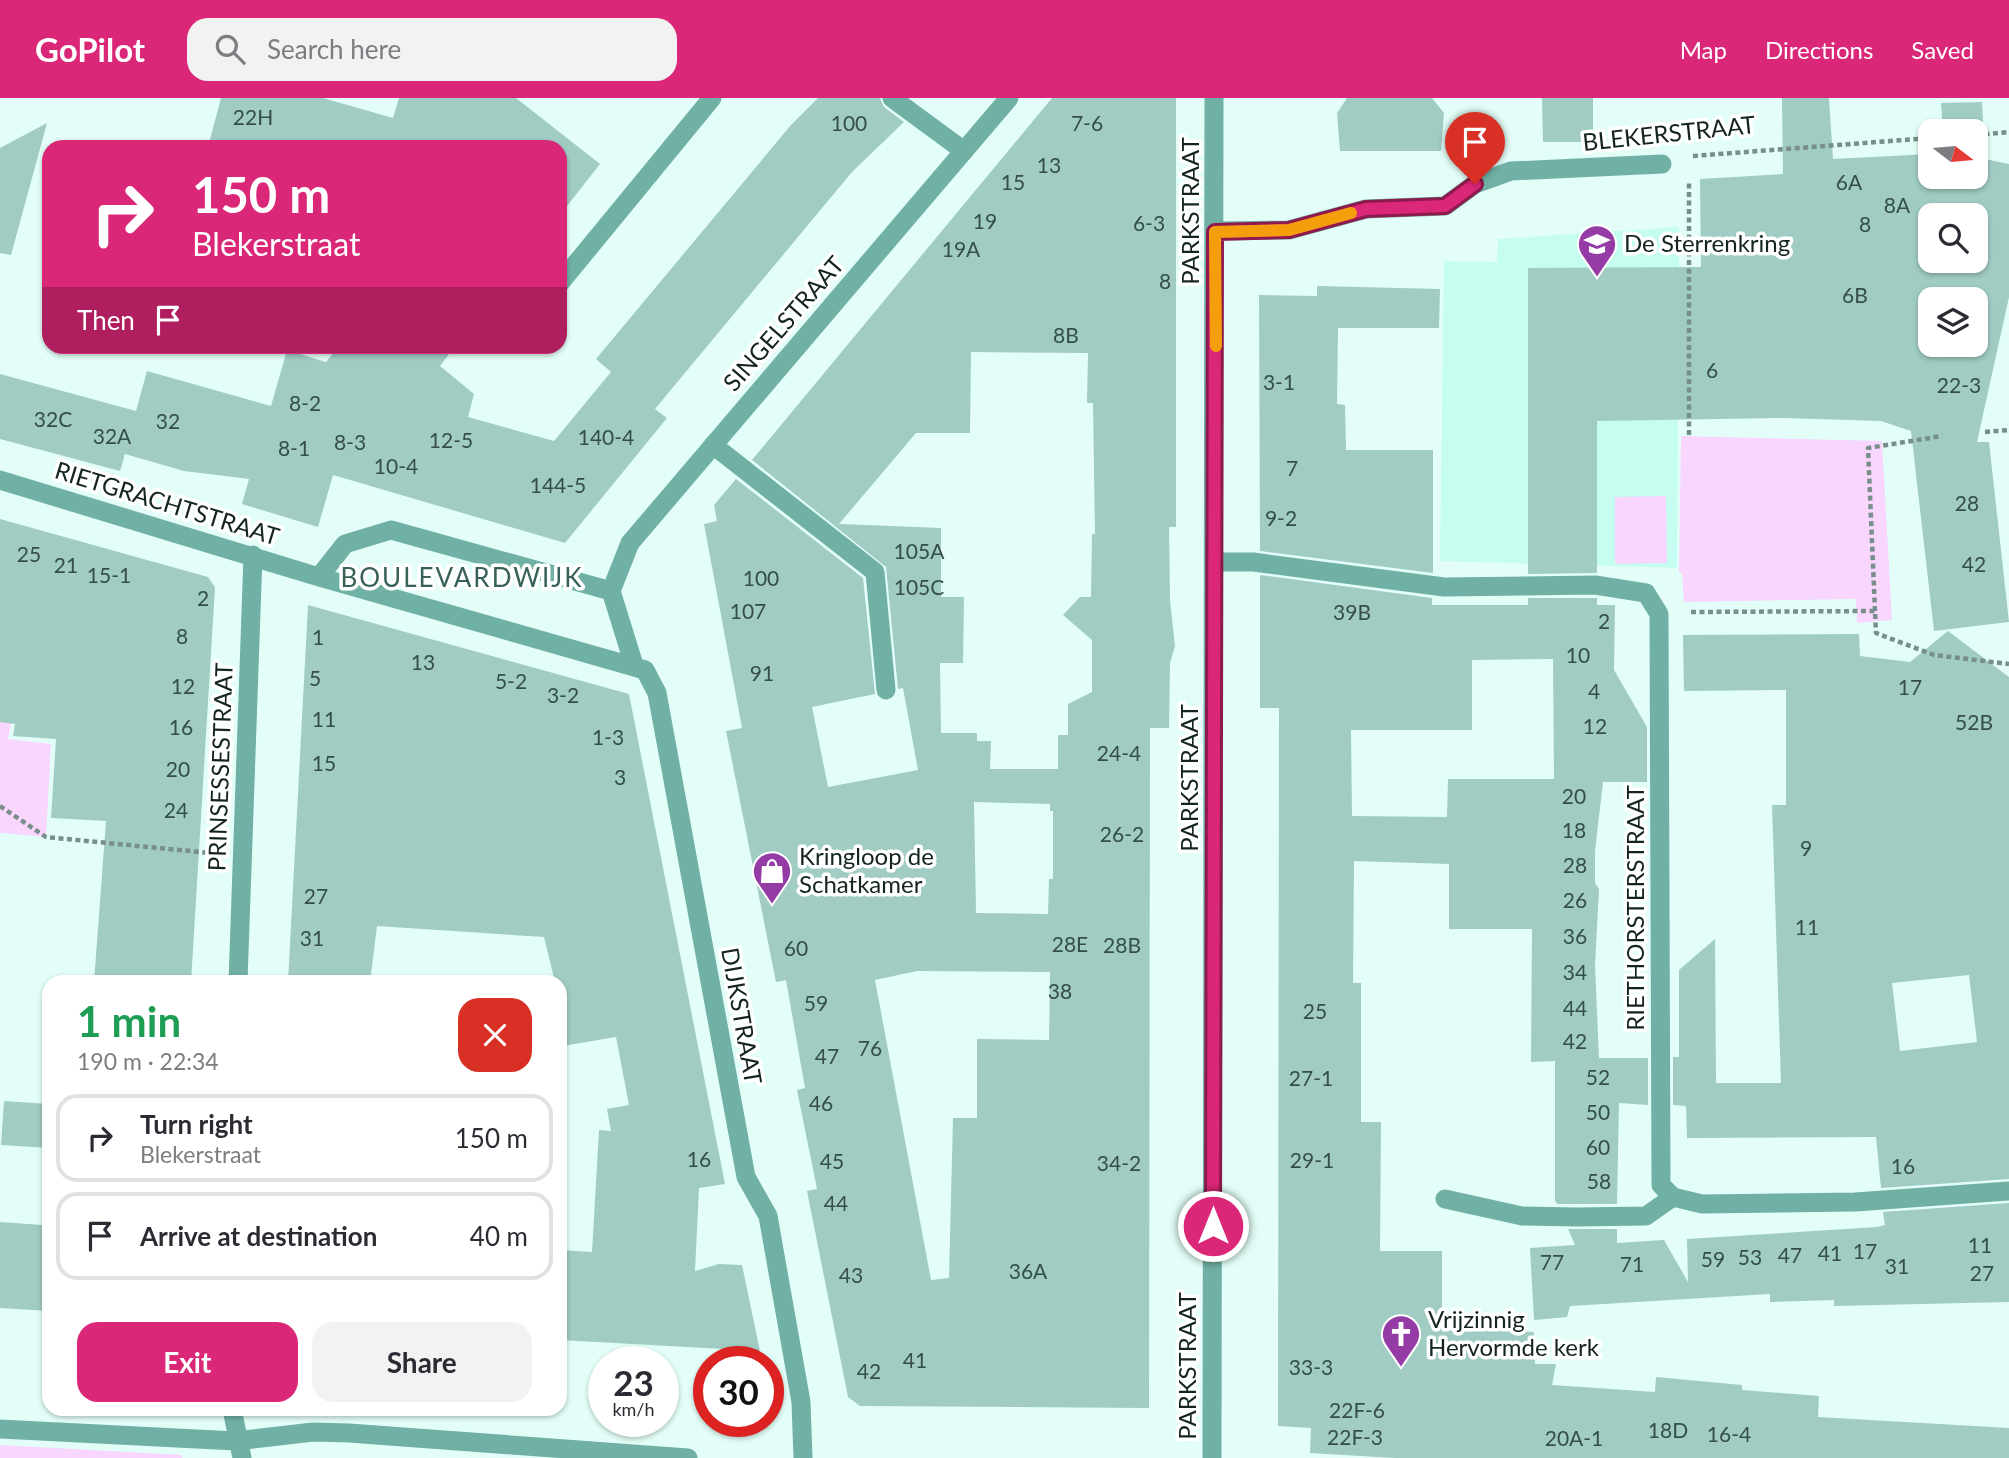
<!DOCTYPE html>
<meta charset="utf-8">
<style>
body{margin:0;font-family:Lato,sans-serif;background:#f2f2f3;color:#2b2b33;height:100vh;display:flex;flex-direction:column;font-size:26px;white-space:nowrap}
*{box-sizing:border-box;margin:0}
p{font-size:23px;color:#7c7c81}
.icon{flex:none;width:38px;height:38px;fill:none;stroke:currentColor;stroke-width:2;stroke-linecap:round;stroke-linejoin:round}
.map{position:relative;flex:1;overflow:hidden}
.panel{position:absolute;left:42px;top:877px;width:525px;height:441px;display:flex;flex-direction:column;background:#fff;border-radius:21px;box-shadow:0 2px 5px #0004}
.panel>*{flex:none}
.guide{position:absolute;left:42px;top:42px;width:525px;height:214px;border-radius:21px;box-shadow:0 2px 5px #0004;background:#db2777;color:#fff;overflow:hidden}
.needle{width:46px;rotate:106deg}
.controls{position:absolute;left:1918px;top:21px;display:grid;gap:14px}
.controls a{display:grid;place-items:center;width:70px;height:70px;border-radius:14px;background:#fff;box-shadow:0 2px 5px #0004;font-size:35px}
.speed{position:absolute;left:588px;top:1248px;display:flex;gap:14px;font-size:35px;font-weight:700;text-align:center}
.speed>*{display:grid;place-content:center;width:91px;height:91px;border-radius:50%;background:#fff;box-shadow:0 2px 5px #0004;line-height:1}
.speed small{font-size:18px;font-weight:400}
.speed .limit{border:10px solid #d22;background:#fff;color:#111}
.pin{position:absolute;display:grid;place-items:center;width:60px;height:60px;color:#fff;margin:-72px -30px;border-radius:50% 50% 50% 0;rotate:-45deg;box-shadow:0 0 7px #0007}
.pin .icon{rotate:45deg}
.me{position:absolute;width:77px;margin:-38px;rotate:0deg;stroke-linejoin:round;filter:drop-shadow(0 0 5px #0008)}
.turn{display:flex;align-items:center;gap:24px;height:147px;padding:0 35px;font-size:32px}
.turn .icon{width:91px;height:91px;stroke-width:2.5}
.turn b{display:block;font-size:49px;line-height:60px}
.then{display:flex;align-items:center;height:66px;padding:0 35px;background:#0003;gap:14px;font-size:26px}
.round{display:grid;place-items:center;flex:none;width:74px;height:74px;border-radius:21px;background:#f2f2f3}
.head{display:flex;align-items:center;justify-content:space-between;height:119px;padding:0 35px}
h1{font-size:42px;font-weight:700;line-height:52px;color:#1e9e55}
.primary-button{display:flex;gap:14px;margin-top:auto;padding:14px 35px}
.primary-button a{flex:1;height:80px;border-radius:21px;background:#db2777;color:#fff;font-size:28px;font-weight:700;line-height:80px;text-align:center}
.primary-button a+a{background:#f2f2f3;color:#2b2b33}
ul{padding:0;list-style:none}
li{display:flex;align-items:center;gap:21px;height:88px;margin:0 14px 10px;padding:0 21px;border:4px solid #e1e1e2;border-radius:21px}
li div{flex:1}
li b{display:block;font-size:26px}
li em{font-style:normal}
header{display:flex;align-items:center;gap:42px;box-sizing:border-box;height:98px;padding:0 35px;background:#db2777;color:#fff}
header strong{font-size:33px}
nav{display:flex;gap:38px;margin-inline-start:auto;font-size:24px}
.search{width:490px;height:63px;background:#f2f2f3;display:flex;align-items:center;gap:18px;box-sizing:border-box;padding:0 24px;border-radius:21px;color:#7c7c81;font-size:26px}
.map>svg:first-child{display:block}
.built{fill:#c5fdf1}
.green{fill:#f8d6fe}
.building{fill:#a0ccc3;fill-rule:evenodd}
.lines{fill:none;stroke-linecap:round;stroke-linejoin:round}
.path{stroke:#788e8a;stroke-width:4.5;stroke-dasharray:5 3.5;stroke-linecap:butt}
.service{stroke:#71b1a5;stroke-width:19}
.minor{stroke:#71b1a5;stroke-width:19}
.route-casing{stroke:#8e194d;stroke-width:18}
.route{stroke:#db2777;stroke-width:12}
.slow{stroke:#f59e0b;stroke-width:12}
.labels{text-anchor:middle;stroke-width:7;stroke-linejoin:round;paint-order:stroke}
.number-label{font-size:21px;fill:#364e4a}
.street-label{font-size:24px;fill:#132421;stroke:#fff}
.poi-label{font-size:24px;fill:#132421;stroke:#fff;text-anchor:start}
.neighbourhood-label{font-size:26px;letter-spacing:2px;fill:#376159;stroke:#fff}
</style>
<header>
<strong>GoPilot</strong>
<div class="search"><svg class="icon" aria-label="search" viewBox="0 0 24 24"><circle cx="10" cy="10" r="6"/><path d="M15 15l6 6"/></svg>Search here</div>
<nav><a>Map</a><a>Directions</a><a>Saved</a></nav>
</header>
<div class="map">
<svg width="2009" height="1360" viewBox="0 0 2009 1360">
<rect width="100%" height="100%" fill="#e3fef8"/>
<path class="built" d="M 1679,129 L 1677,470 L 1440,463 L 1444,163 L 1497,164 L 1498,141 Z"/>
<path class="green" d="M 1681,338 L 1882,343 L 1892,522 L 1857,525 L 1856,501 L 1684,504 L 1682,475 L 1679,475 Z
M 1666,398 L 1667,465 L 1615,466 L 1615,399 Z
M 0,562 L 23,568 L 8,641 L 51,646 L 46,739 L 0,735 Z
M 0,1347 L 182,1357 L 182,1360 L 0,1360 Z"/>
<path class="building" d="M 221,0 L 323,0 L 393,20 L 399,0 L 516,0 L 600,66 L 560,117 L 560,49 L 208,49 Z
M 818,0 L 880,0 L 884,9 L 904,24 L 852,74 L 655,311 L 667,320 L 565,445 L 333,377 L 318,429 L 242,406 L 249,381 L 184,373 L 125,356 L 120,373 L 0,341 L 0,276 L 136,313 L 147,273 L 271,308 L 287,252 L 326,264 L 339,248 L 455,248 L 440,268 L 474,296 L 468,319 L 554,343 L 611,274 L 596,261 L 791,27 Z
M 1052,0 L 1176,0 L 1176,429 L 1169,429 L 1170,502 L 1175,548 L 1170,565 L 1169,630 L 1150,630 L 1149,1310 L 860,1308 L 848,1299 L 807,1093 L 817,1091 L 797,992 L 805,990 L 786,882 L 776,884 L 726,633 L 742,630 L 704,426 L 717,423 L 714,407 L 736,381 L 863,480 L 875,596 L 812,609 L 828,689 L 918,672 L 903,590 L 898,591 L 886,469 L 752,362 ZM 971,254 L 1088,255 L 1087,305 L 1093,305 L 1095,436 L 1092,436 L 1091,499 L 1080,499 L 1063,517 L 1092,542 L 1092,594 L 1068,606 L 1068,637 L 1058,637 L 1058,671 L 990,671 L 991,643 L 977,643 L 977,635 L 941,635 L 940,565 L 963,565 L 964,499 L 941,499 L 941,430 L 839,426 L 916,335 L 970,335 ZM 974,704 L 1050,706 L 1050,713 L 1053,713 L 1053,781 L 1049,781 L 1048,816 L 976,815 ZM 917,873 L 1050,874 L 1049,942 L 977,941 L 977,1020 L 953,1020 L 949,1180 L 931,1182 L 875,882 Z
M 1347,0 L 1432,0 L 1444,15 L 1441,53 L 1340,53 L 1337,15 Z
M 1542,0 L 1593,0 L 1593,44 L 1543,44 Z
M 1782,0 L 1829,0 L 1833,61 L 1930,56 L 1930,79 L 1976,79 L 1976,33 L 1943,33 L 1941,5 L 1982,4 L 1985,61 L 2009,66 L 2009,199 L 1977,344 L 1989,344 L 2009,524 L 1934,533 L 1911,333 L 1881,323 L 1783,320 L 1597,323 L 1597,475 L 1528,476 L 1528,170 L 1701,169 L 1700,81 L 1783,76 ZM 1930,117 L 1976,117 L 1976,163 L 1930,163 ZM 1930,201 L 1976,201 L 1976,247 L 1930,247 Z
M 47,25 L 11,157 L 0,155 L 0,50 Z
M 1317,188 L 1440,191 L 1439,230 L 1338,230 L 1337,306 L 1345,307 L 1346,352 L 1433,352 L 1433,475 L 1260,453 L 1259,197 L 1317,198 Z
M 0,421 L 208,479 L 215,489 L 191,884 L 94,884 L 106,723 L 51,720 L 56,641 L 13,638 L 15,626 L 0,624 Z
M 1260,477 L 1432,500 L 1432,507 L 1528,507 L 1528,500 L 1597,500 L 1597,507 L 1615,507 L 1614,572 L 1647,629 L 1647,684 L 1603,684 L 1595,753 L 1595,785 L 1599,791 L 1595,867 L 1599,960 L 1648,960 L 1648,1007 L 1619,1005 L 1617,1106 L 1557,1106 L 1555,1102 L 1555,963 L 1531,964 L 1532,831 L 1449,831 L 1449,766 L 1354,763 L 1353,885 L 1361,885 L 1361,1024 L 1381,1024 L 1380,1153 L 1442,1153 L 1442,1230 L 1534,1234 L 1535,1266 L 1556,1266 L 1552,1287 L 1655,1294 L 1656,1279 L 1742,1287 L 1742,1292 L 1819,1298 L 1818,1319 L 2009,1330 L 2009,1360 L 1395,1360 L 1310,1355 L 1311,1330 L 1278,1328 L 1279,610 L 1260,610 ZM 1553,561 L 1554,681 L 1448,681 L 1447,719 L 1352,718 L 1351,632 L 1472,632 L 1472,562 Z
M 308,507 L 629,596 L 725,1086 L 699,1090 L 695,1173 L 719,1166 L 742,1167 L 760,1253 L 560,1242 L 560,1152 L 592,1154 L 599,1032 L 611,1033 L 607,1011 L 629,1007 L 616,939 L 563,948 L 560,884 L 555,884 L 544,839 L 377,828 L 370,884 L 288,884 Z
M 1948,533 L 2009,579 L 2009,1081 L 1881,1090 L 1876,1039 L 1687,1040 L 1686,1008 L 1673,1007 L 1673,959 L 1679,959 L 1679,872 L 1715,841 L 1716,985 L 1781,985 L 1772,707 L 1786,707 L 1786,592 L 1684,593 L 1683,537 L 1859,536 L 1860,558 L 1910,564 ZM 1969,877 L 1977,944 L 1900,953 L 1892,885 Z
M 4,1003 L 49,1006 L 49,1050 L 1,1047 Z
M 2009,1105 L 2009,1204 L 1834,1208 L 1834,1202 L 1770,1204 L 1770,1196 L 1570,1208 L 1567,1219 L 1534,1222 L 1530,1150 L 1575,1147 L 1568,1131 L 1617,1131 L 1617,1145 L 1664,1142 L 1688,1184 L 1687,1141 L 1877,1129 L 1885,1127 L 1883,1114 Z
M 0,1124 L 42,1127 L 42,1133 L 49,1133 L 49,1213 L 0,1210 Z"/>
<g class="lines">
<path class="path" d="M 1976,37 L 2009,34
M 1693,58 L 1930,40
M 1985,334 L 2009,332
M 1689,337 L 1689,84
M 1875,513 L 1868,350 L 1942,338
M 1691,514 L 1875,513 L 1876,535 L 1934,557 L 2009,566
M 0,708 L 46,739 L 210,755"/>
<path class="service" d="M 892,0 L 964,53
M 560,185 L 712,0
M 713,347 L 875,474 L 886,592
M 1445,1101 L 1522,1118 L 1577,1119 L 1646,1118 L 1673,1099"/>
<path class="minor" d="M 1215,133 L 1289,132 L 1366,111 L 1445,108 L 1475,86 L 1511,73 L 1662,66
M 0,382 L 319,479 L 645,572 L 657,595 L 746,1079 L 768,1118 L 801,1304 L 803,1360
M 1216,464 L 1253,464 L 1444,489 L 1595,487 L 1646,495 L 1659,516 L 1661,1087 L 1673,1099 L 1702,1106 L 1855,1104 L 2009,1093
M 319,479 L 345,446 L 391,432 L 611,493
M 611,493 L 630,445 L 1009,0
M 611,493 L 634,567
M 238,884 L 253,457
M 232,1311 L 242,1360
M 0,1331 L 236,1343 L 313,1334 L 349,1335 L 688,1360
M 1212,1360 L 1214,0"/>
</g>
<g class="lines">
<g class="route-casing">
<path id="route" d="M 1213,1128 L 1215,134 L 1289,132 L 1366,111 L 1445,108 L 1475,86"/>
</g>
<use href="#route" class="route"/>
<path class="slow" d="M 1216,248 L 1215,134 L 1289,132 L 1351,115"/>
</g>
<defs>
<g id="school-pin" transform="scale(2.0125)"><path d="M0 17L-7.5 6A9.5 9.5 0 1 1 7.5 6Z" fill="#953ba6" stroke="#fff"/><path d="M0-5L7-2L0 1L-7-2ZM-4 1L0 2.5L4 1V4Q0 6-4 4Z" fill="#fff"/></g>
<g id="shop-pin" transform="scale(2.0125)"><path d="M0 17L-7.5 6A9.5 9.5 0 1 1 7.5 6Z" fill="#953ba6" stroke="#fff"/><path d="M-5-2.5h2.3a2.7 3.5 0 0 1 5.4 0H5L5.5 6h-11ZM-1.5-2.5h3a1.5 2.3 0 0 0-3 0Z" fill="#fff"/></g>
<g id="church-pin" transform="scale(2.0125)"><path d="M0 17L-7.5 6A9.5 9.5 0 1 1 7.5 6Z" fill="#953ba6" stroke="#fff"/><path d="M-1.2-6h2.4v3.5h3.3v2.4h-3.3V6h-2.4V-.1h-3.3v-2.4h3.3Z" fill="#fff"/></g>
</defs>
<g fill-rule="evenodd">
<use href="#school-pin" x="1597" y="146"/>
<use href="#shop-pin" x="772" y="773"/>
<use href="#church-pin" x="1401" y="1236"/>
</g>
<g class="labels">
<g class="number-label">
<text x="253" y="27">22H</text>
<text x="849" y="33">100</text>
<text x="1087" y="33">7-6</text>
<text x="1049" y="75">13</text>
<text x="1013" y="92">15</text>
<text x="1849" y="92">6A</text>
<text x="1897" y="115">8A</text>
<text x="985" y="131">19</text>
<text x="1149" y="133">6-3</text>
<text x="1865" y="134">8</text>
<text x="961" y="159">19A</text>
<text x="1165" y="191">8</text>
<text x="1855" y="205">6B</text>
<text x="1066" y="245">8B</text>
<text x="1712" y="280">6</text>
<text x="1279" y="292">3-1</text>
<text x="1959" y="295">22-3</text>
<text x="305" y="313">8-2</text>
<text x="53" y="329">32C</text>
<text x="168" y="331">32</text>
<text x="112" y="346">32A</text>
<text x="606" y="347">140-4</text>
<text x="451" y="350">12-5</text>
<text x="350" y="352">8-3</text>
<text x="294" y="358">8-1</text>
<text x="396" y="376">10-4</text>
<text x="1292" y="378">7</text>
<text x="558" y="395">144-5</text>
<text x="1967" y="413">28</text>
<text x="1281" y="428">9-2</text>
<text x="919" y="461">105A</text>
<text x="29" y="464">25</text>
<text x="1974" y="474">42</text>
<text x="66" y="475">21</text>
<text x="109" y="485">15-1</text>
<text x="761" y="488">100</text>
<text x="919" y="497">105C</text>
<text x="203" y="508">2</text>
<text x="748" y="521">107</text>
<text x="1352" y="522">39B</text>
<text x="1604" y="531">2</text>
<text x="182" y="546">8</text>
<text x="318" y="547">1</text>
<text x="1578" y="565">10</text>
<text x="423" y="572">13</text>
<text x="762" y="583">91</text>
<text x="315" y="588">5</text>
<text x="511" y="591">5-2</text>
<text x="183" y="596">12</text>
<text x="1910" y="597">17</text>
<text x="1594" y="601">4</text>
<text x="563" y="605">3-2</text>
<text x="324" y="629">11</text>
<text x="1974" y="632">52B</text>
<text x="1595" y="636">12</text>
<text x="181" y="637">16</text>
<text x="608" y="647">1-3</text>
<text x="1119" y="663">24-4</text>
<text x="324" y="673">15</text>
<text x="178" y="679">20</text>
<text x="620" y="687">3</text>
<text x="1574" y="706">20</text>
<text x="176" y="720">24</text>
<text x="1574" y="740">18</text>
<text x="1122" y="744">26-2</text>
<text x="1806" y="758">9</text>
<text x="1575" y="775">28</text>
<text x="316" y="806">27</text>
<text x="1575" y="810">26</text>
<text x="1807" y="837">11</text>
<text x="1575" y="846">36</text>
<text x="312" y="848">31</text>
<text x="1070" y="854">28E</text>
<text x="1122" y="855">28B</text>
<text x="796" y="858">60</text>
<text x="1575" y="882">34</text>
<text x="1060" y="901">38</text>
<text x="816" y="913">59</text>
<text x="1575" y="918">44</text>
<text x="1315" y="921">25</text>
<text x="1575" y="951">42</text>
<text x="870" y="958">76</text>
<text x="827" y="966">47</text>
<text x="1598" y="987">52</text>
<text x="1311" y="988">27-1</text>
<text x="821" y="1013">46</text>
<text x="1598" y="1022">50</text>
<text x="1598" y="1057">60</text>
<text x="699" y="1069">16</text>
<text x="1312" y="1070">29-1</text>
<text x="832" y="1071">45</text>
<text x="1119" y="1073">34-2</text>
<text x="1903" y="1076">16</text>
<text x="1599" y="1091">58</text>
<text x="836" y="1113">44</text>
<text x="1980" y="1155">11</text>
<text x="1865" y="1161">17</text>
<text x="1830" y="1163">41</text>
<text x="1790" y="1165">47</text>
<text x="1750" y="1167">53</text>
<text x="1713" y="1169">59</text>
<text x="1552" y="1172">77</text>
<text x="1632" y="1174">71</text>
<text x="1897" y="1176">31</text>
<text x="1028" y="1181">36A</text>
<text x="1982" y="1183">27</text>
<text x="851" y="1185">43</text>
<text x="915" y="1270">41</text>
<text x="1311" y="1277">33-3</text>
<text x="869" y="1281">42</text>
<text x="1357" y="1320">22F-6</text>
<text x="1668" y="1340">18D</text>
<text x="1729" y="1344">16-4</text>
<text x="1355" y="1347">22F-3</text>
<text x="1574" y="1348">20A-1</text>
</g>
<g class="street-label">
<text transform="translate(1669 36) rotate(-6)" y="8">BLEKERSTRAAT</text>
<text transform="translate(1191 113) rotate(-90)" y="8">PARKSTRAAT</text>
<text transform="translate(784 226) rotate(-49)" y="8">SINGELSTRAAT</text>
<text transform="translate(167 406) rotate(17)" y="8">RIETGRACHTSTRAAT</text>
<text transform="translate(221 669) rotate(-88)" y="8">PRINSESSESTRAAT</text>
<text transform="translate(1190 680) rotate(-90)" y="8">PARKSTRAAT</text>
<text transform="translate(1636 810) rotate(-90)" y="8">RIETHORSTERSTRAAT</text>
<text transform="translate(741 918) rotate(80)" y="8">DIJKSTRAAT</text>
<text transform="translate(1188 1268) rotate(-90)" y="8">PARKSTRAAT</text>
</g>
<g class="poi-label">
<text x="1624" y="154">De Sterrenkring</text>
<text x="799" y="767">Kringloop de<tspan x="799" dy="28">Schatkamer</tspan></text>
<text x="1428" y="1230">Vrijzinnig<tspan x="1428" dy="28">Hervormde kerk</tspan></text>
</g>
<g class="neighbourhood-label">
<text x="462" y="489">BOULEVARDWIJK</text>
</g>
</g>
</svg>
<div class="controls">
<a><svg class="needle" viewBox="-14 -14 28 28"><path d="M0-13l5 13h-10z" fill="#e53935"/><path d="M0 13l5-13h-10z" fill="#7c7c81"/></svg></a>
<a><svg class="icon" aria-label="search" viewBox="0 0 24 24"><circle cx="10" cy="10" r="6"/><path d="M15 15l6 6"/></svg></a>
<a><svg class="icon" aria-label="layers" viewBox="0 0 24 24"><path d="M12 4l9 5-9 5-9-5zM3 14l9 5 9-5"/></svg></a>
</div>
<div class="speed"><div>23<small>km/h</small></div><div class="limit">30</div></div>
<div class="pin" style="left:1475px;top:86px;background:#d93025"><svg class="icon" aria-label="arrive" viewBox="0 0 24 24"><path d="M6 21V4h12l-3 4 3 4H6"/></svg></div>
<svg class="me" style="left:1213px;top:1128px" viewBox="-20 -20 40 40"><circle r="17" fill="#db2777" stroke="#fff" stroke-width="3"/><path d="M0-11L8 9 0 5-8 9z" fill="#fff"/></svg>
<div class="guide">
<div class="turn"><svg class="icon" aria-label="right" viewBox="0 0 24 24"><path d="M7 20v-9h11M14 6l5 5-5 5"/></svg><div><b>150 m</b>Blekerstraat</div></div>
<div class="then">Then<svg class="icon" aria-label="arrive" viewBox="0 0 24 24"><path d="M6 21V4h12l-3 4 3 4H6"/></svg></div>
</div>
<section class="panel">
<div class="head"><div><h1>1 min</h1><p>190 m · 22:34</p></div><a class="round" style="background:#d93025;color:#fff"><svg class="icon" aria-label="close" viewBox="0 0 24 24"><path d="M6 6l12 12M18 6L6 18"/></svg></a></div>
<ul>
<li><svg class="icon" aria-label="right" viewBox="0 0 24 24"><path d="M7 20v-9h11M14 6l5 5-5 5"/></svg><div><b>Turn right</b><p>Blekerstraat</p></div><em>150 m</em></li>
<li><svg class="icon" aria-label="arrive" viewBox="0 0 24 24"><path d="M6 21V4h12l-3 4 3 4H6"/></svg><div><b>Arrive at destination</b></div><em>40 m</em></li>
</ul>
<div class="primary-button"><a>Exit</a><a>Share</a></div>
</section>
</div>
